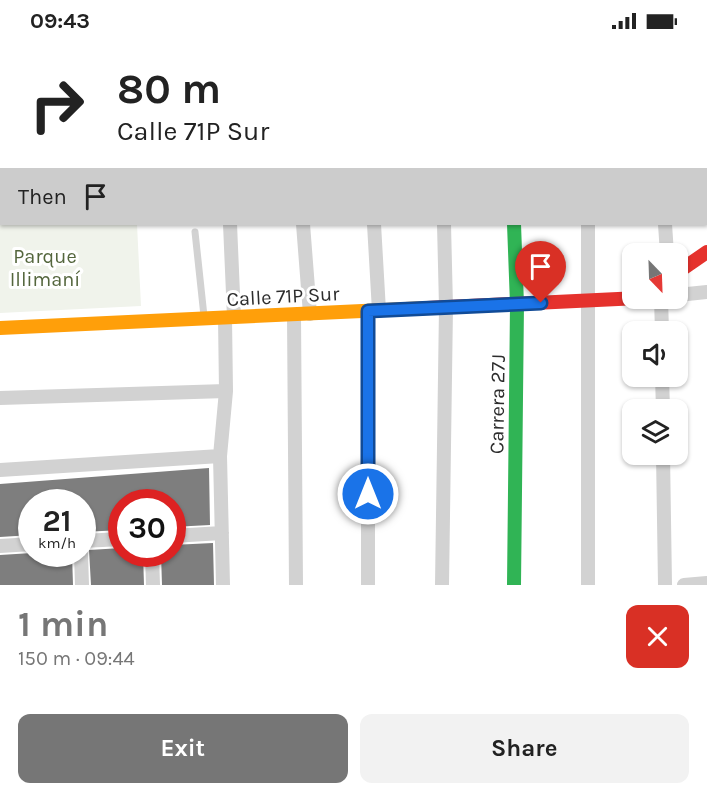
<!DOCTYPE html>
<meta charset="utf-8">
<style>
body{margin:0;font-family:Karla,sans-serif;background:#f2f2f2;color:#222;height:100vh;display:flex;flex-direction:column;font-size:22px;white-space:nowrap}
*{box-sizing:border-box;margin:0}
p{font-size:20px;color:#767676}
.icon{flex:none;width:33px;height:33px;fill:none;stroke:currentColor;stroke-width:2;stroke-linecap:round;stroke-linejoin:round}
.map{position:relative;height:543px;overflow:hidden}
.details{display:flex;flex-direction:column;background:#fff;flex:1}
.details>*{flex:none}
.guide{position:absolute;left:0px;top:0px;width:708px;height:183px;box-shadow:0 2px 4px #0004;background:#fff;color:#222;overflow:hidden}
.needle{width:39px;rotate:157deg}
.controls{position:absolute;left:622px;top:201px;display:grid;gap:12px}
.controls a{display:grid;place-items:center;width:66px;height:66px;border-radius:12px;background:#fff;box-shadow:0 2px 4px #0004;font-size:30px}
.speed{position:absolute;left:18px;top:447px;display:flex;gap:12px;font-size:30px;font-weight:700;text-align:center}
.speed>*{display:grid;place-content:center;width:78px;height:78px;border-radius:50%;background:#fff;box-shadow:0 2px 4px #0004;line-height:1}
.speed small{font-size:15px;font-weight:400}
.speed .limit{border:9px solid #d22;background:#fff;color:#111}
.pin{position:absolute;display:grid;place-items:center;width:51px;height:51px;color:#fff;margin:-62px -26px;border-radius:50% 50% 50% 0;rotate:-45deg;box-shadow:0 0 6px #0007}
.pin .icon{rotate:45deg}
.me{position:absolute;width:66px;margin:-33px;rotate:0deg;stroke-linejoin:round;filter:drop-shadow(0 0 4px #0008)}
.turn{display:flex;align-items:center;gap:21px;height:126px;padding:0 18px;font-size:27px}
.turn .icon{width:78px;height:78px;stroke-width:2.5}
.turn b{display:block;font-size:42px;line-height:51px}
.then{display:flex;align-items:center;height:57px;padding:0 18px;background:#0003;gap:12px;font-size:22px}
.round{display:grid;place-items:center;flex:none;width:63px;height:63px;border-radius:12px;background:#f2f2f2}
.headline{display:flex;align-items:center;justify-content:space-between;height:102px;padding:0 18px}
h1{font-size:36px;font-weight:700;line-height:45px;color:#767676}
.button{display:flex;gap:12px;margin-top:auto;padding:12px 18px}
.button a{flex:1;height:69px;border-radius:12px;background:#767676;color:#fff;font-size:24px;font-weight:700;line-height:69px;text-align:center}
.button a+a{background:#f2f2f2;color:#222}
.status{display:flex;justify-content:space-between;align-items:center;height:42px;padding:0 30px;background:#fff;direction:ltr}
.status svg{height:16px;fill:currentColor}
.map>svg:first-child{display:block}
.green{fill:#f0f3eb}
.building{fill:#7e7e7e}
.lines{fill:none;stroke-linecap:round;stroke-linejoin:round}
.lane{stroke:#d2d2d2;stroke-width:7}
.street{stroke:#d2d2d2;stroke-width:14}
.fast{stroke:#30b455;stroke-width:14}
.slow{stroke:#ff9f0a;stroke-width:14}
.jam{stroke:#e5322d;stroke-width:14}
.route-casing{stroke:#114b97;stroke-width:15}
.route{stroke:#1a73e8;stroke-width:10}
.labels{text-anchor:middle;stroke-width:6;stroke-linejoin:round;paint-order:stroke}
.park-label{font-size:20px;fill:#54663d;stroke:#fff}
.street-label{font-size:20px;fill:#2d2d2d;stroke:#fff}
</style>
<div class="status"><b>09:43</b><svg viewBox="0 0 49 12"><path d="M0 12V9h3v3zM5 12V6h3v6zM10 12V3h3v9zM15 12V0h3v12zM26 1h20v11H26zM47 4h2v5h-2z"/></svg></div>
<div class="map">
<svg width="707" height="543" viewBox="0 0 707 543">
<rect width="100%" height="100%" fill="#fff"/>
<path class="green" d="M 0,0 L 172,0 L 2,2 L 2,182 L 137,182 L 141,264 L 0,271 Z"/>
<path class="building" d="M 209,426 L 210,483 L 172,485 L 172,460 L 122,460 L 122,488 L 82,490 L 82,460 L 32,460 L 32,493 L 0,495 L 0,442 Z
M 213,501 L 214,543 L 162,543 L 161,512 L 172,512 L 172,503 Z
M 122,506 L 122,512 L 143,512 L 144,543 L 91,543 L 89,508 Z
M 32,511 L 72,512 L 73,543 L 0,543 L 0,513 Z"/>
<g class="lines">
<path class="lane" d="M 195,190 L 204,274"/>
<path class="street" d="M 220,0 L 220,2
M 290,0 L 290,2
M 362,0 L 362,2
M 434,0 L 434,2
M 505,0 L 505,2
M 582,0 L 582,2
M 650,0 L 650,2
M 706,99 L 707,99
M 706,124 L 707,120
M 706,156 L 707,160
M 230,182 L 234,275
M 303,182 L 310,272
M 374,182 L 379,269
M 588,182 L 588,543
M 665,182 L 667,212
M 678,253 L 707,250
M 661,256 L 662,290
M 368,269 L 368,543
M 294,273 L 296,543
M 662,334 L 663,368
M 0,356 L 226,349
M 663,412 L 665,543
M 0,428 L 220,414
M 172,494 L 222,491
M 82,499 L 122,497
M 0,504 L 32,502
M 81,512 L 82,543
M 152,512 L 153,543
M 223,543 L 220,414 L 226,349 L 225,276
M 442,543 L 446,265 L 444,182
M 684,543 L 707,541"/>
<path class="fast" d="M 514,182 L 517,262 L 514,543"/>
<path class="slow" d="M 0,286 L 427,266"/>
<path class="jam" d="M 678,230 L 707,210
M 427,266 L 639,256"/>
</g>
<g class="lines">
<g class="route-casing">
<path id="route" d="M 368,452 L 368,269 L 541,261"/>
</g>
<use href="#route" class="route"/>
</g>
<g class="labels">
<g class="park-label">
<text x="45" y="221">Parque<tspan x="45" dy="23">Illimaní</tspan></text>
</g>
<g class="street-label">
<text transform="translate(283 254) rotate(-3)" y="7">Calle 71P Sur</text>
<text transform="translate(497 362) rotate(-89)" y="7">Carrera 27J</text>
</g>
</g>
</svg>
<div class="controls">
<a><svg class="needle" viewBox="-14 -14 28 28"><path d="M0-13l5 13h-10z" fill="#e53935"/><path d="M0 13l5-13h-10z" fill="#767676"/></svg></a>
<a><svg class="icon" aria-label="sound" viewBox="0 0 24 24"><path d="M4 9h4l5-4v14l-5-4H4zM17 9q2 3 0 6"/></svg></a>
<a><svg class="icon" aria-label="layers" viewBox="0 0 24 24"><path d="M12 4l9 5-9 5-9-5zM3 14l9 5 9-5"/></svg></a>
</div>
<div class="speed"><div>21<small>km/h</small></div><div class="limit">30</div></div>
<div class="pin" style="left:541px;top:261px;background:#d93025"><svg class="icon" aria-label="arrive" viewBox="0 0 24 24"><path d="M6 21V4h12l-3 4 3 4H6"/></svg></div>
<svg class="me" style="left:368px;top:452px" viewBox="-20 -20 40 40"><circle r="17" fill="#1a73e8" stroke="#fff" stroke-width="3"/><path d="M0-11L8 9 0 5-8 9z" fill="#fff"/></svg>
<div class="guide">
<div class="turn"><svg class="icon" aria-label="right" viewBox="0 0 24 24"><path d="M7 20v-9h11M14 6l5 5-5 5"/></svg><div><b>80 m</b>Calle 71P Sur</div></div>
<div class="then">Then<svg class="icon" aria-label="arrive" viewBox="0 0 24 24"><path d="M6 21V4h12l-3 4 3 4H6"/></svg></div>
</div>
</div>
<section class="details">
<div class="headline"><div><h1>1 min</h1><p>150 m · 09:44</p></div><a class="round" style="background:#d93025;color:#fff"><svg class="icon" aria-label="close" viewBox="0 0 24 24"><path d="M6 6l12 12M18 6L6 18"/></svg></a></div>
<div class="button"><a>Exit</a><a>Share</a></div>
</section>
